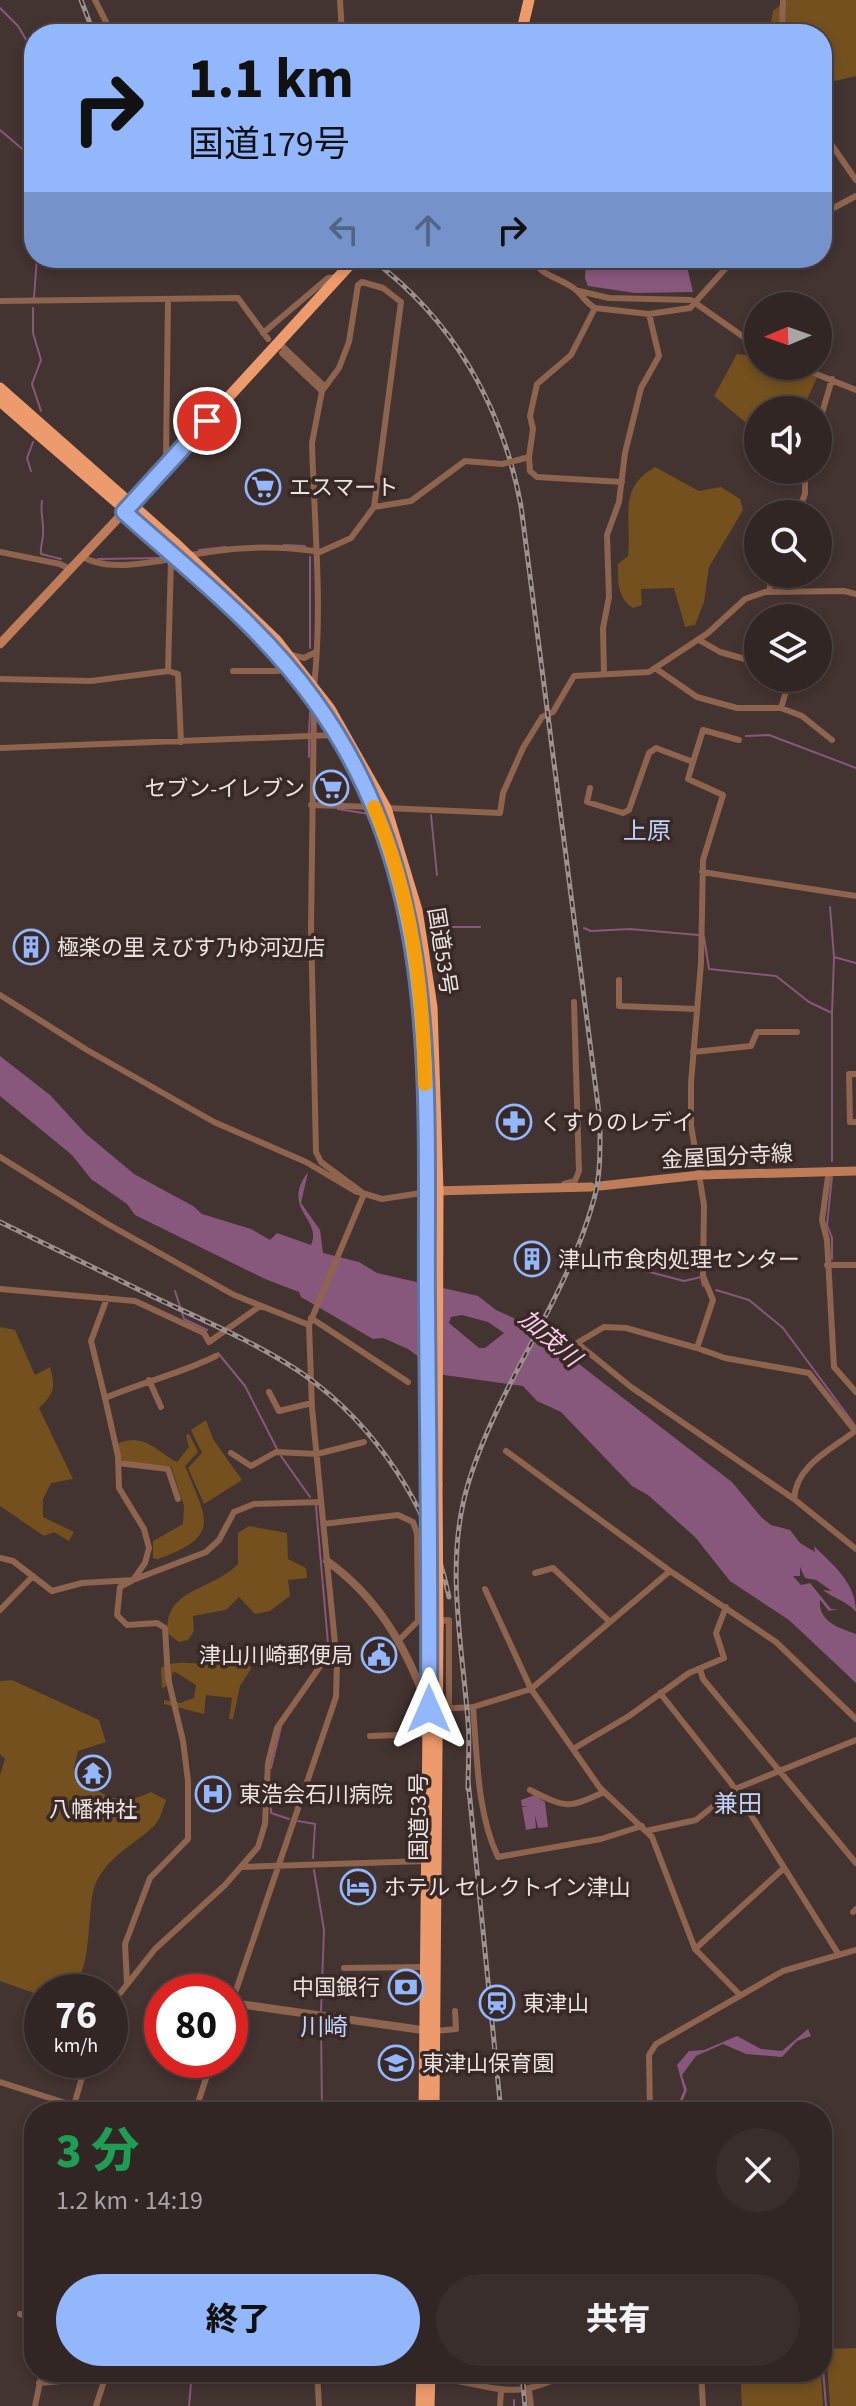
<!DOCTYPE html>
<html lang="ja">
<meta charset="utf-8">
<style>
body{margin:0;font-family:"Source Sans 3","Noto Sans JP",sans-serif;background:#3a2e2d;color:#f1f3f6;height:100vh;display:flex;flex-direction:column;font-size:30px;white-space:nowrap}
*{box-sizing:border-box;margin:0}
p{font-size:26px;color:#a8a5a7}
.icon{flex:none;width:44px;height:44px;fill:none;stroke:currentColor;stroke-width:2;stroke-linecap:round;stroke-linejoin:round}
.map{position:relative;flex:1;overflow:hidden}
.side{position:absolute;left:24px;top:2102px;width:808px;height:280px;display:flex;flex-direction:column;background:#322625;border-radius:32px;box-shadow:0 4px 12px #0003,0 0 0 2px #4d4342}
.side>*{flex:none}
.guide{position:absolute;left:24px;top:24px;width:808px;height:244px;border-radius:32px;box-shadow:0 4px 12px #0003,0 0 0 2px #4d4342;background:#93b7fd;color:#111;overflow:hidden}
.needle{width:52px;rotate:268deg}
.tools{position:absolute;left:744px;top:292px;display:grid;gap:16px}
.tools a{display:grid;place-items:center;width:88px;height:88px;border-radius:50%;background:#322625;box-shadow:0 4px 12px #0003,0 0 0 2px #4d4342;font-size:40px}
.speed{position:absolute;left:24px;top:1974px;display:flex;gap:16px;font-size:40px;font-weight:700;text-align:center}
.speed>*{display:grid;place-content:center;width:104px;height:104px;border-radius:50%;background:#322625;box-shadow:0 4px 12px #0003,0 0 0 2px #4d4342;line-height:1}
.speed small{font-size:20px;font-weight:400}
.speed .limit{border:12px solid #d22;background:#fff;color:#111}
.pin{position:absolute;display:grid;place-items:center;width:68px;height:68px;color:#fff;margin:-34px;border:4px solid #fff;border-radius:50%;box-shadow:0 2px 8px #0007}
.me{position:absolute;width:88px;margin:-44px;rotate:0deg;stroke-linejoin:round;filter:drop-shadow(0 0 6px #0008)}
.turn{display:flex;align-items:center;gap:28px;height:168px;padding:0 32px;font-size:36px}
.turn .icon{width:104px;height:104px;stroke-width:2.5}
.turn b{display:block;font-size:56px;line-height:68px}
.lanes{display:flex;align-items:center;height:76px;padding:0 32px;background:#0003;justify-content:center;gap:40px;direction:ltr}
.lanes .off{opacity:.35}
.round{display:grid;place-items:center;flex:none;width:84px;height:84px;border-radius:42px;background:#3a2e2d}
.summary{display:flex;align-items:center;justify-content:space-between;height:136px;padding:0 32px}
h1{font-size:48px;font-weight:800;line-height:60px;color:#1e9e55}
.action{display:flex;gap:16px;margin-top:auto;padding:16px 32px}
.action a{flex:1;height:92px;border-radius:48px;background:#93b7fd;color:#111;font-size:32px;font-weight:800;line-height:92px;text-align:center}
.action a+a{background:#3a2e2d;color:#f1f3f6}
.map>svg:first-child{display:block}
.green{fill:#73501e}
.water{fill:#88577c;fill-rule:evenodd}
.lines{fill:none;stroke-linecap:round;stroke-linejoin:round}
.stream{stroke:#88577c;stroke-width:2}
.minor{stroke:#8e644e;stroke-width:6}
.tertiary{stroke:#8e644e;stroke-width:8}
.secondary{stroke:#be7c58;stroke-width:9}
.trunk{stroke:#ed9a6c;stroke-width:11}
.rail-casing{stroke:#9d908e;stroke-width:5}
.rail{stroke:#382927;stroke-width:2;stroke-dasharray:6;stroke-linecap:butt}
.minor-bridge{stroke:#8e644e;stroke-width:6}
.trunk-bridge{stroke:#ed9a6c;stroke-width:11}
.route-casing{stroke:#6077a4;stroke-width:20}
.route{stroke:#93b7fd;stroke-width:14}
.slow{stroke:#f59e0b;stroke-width:14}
.labels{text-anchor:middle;stroke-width:7;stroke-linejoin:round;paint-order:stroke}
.poi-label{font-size:22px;fill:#ede3e1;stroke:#382927;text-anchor:start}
.street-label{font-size:22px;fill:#ede3e1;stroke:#382927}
.neighbourhood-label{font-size:24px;fill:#bed3fb;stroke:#382927}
.water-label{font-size:24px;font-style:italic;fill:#faccee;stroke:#382927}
</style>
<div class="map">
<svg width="856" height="2406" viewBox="0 0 856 2406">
<rect width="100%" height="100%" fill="#433331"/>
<path class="green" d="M 787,0 L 856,0 L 856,76 L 822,84 L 822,34 L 769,34 L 773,11 Z
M 758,351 L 758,366 L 791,366 L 817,378 L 802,410 L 758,410 L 758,433 L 714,396 L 737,354 L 754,356 Z
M 655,467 L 699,491 L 721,487 L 740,499 L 743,510 L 709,567 L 704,602 L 695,625 L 685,627 L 674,588 L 641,589 L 642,605 L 633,608 C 617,597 618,582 618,564 L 628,556 C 632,519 617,488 655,467 Z
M 0,1327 L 15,1330 L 35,1375 L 50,1367 C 56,1388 54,1394 39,1408 L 73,1479 L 51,1483 L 43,1499 L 43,1517 L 74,1532 L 69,1541 L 54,1532 L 44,1536 L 0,1506 Z
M 206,1420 L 213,1439 L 242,1480 L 204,1504 L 188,1468 L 202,1453 L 191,1430 Z
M 189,1434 L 198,1452 L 185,1466 C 207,1520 222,1536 158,1559 L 153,1558 L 153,1541 L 183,1524 L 184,1506 L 171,1466 L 120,1461 L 117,1444 C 143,1431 158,1452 177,1462 L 189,1447 L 186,1435 Z
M 249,1526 L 287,1533 L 288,1559 L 306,1568 L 307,1578 L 288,1580 L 290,1596 L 270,1611 L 255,1614 L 239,1597 L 226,1610 L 193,1616 L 194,1631 L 188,1640 L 179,1642 L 168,1634 C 162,1589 212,1591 238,1564 L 238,1533 Z
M 230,1657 L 249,1663 L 251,1669 L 240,1686 L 233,1719 L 229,1719 L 232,1698 L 206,1695 L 204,1714 L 164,1704 L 164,1700 L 180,1703 L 194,1698 L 196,1685 L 175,1672 L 172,1673 L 172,1684 L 162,1688 L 161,1668 C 183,1655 209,1672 230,1657 Z
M 12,1680 L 99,1720 L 106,1742 L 78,1751 L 74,1768 C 97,1794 117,1809 151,1792 L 166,1800 C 163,1808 160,1821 153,1827 C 132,1846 104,1859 94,1888 C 86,1915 94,1979 66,1991 C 60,1994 49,1992 42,1992 L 42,1996 L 0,1981 L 0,1775 L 5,1759 L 0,1754 L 0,1681 Z
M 856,2348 L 856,2406 L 830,2406 L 826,2349 Z
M 740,2372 L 821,2372 L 823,2406 L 742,2406 Z"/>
<path class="water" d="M 586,258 L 685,258 L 693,292 L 635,293 L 588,286 L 585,278 Z
M 0,1056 L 50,1095 L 85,1133 L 134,1174 L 193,1206 L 202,1214 L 251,1229 L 270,1240 L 277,1233 L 311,1245 C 323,1219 280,1209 308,1172 L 301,1203 L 320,1230 L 323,1253 L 359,1262 L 377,1273 L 478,1296 L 496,1310 L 527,1324 L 732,1482 L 762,1518 L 771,1525 L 790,1530 L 800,1543 L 815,1552 L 814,1546 C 834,1566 856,1583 856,1612 C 847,1601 834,1599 823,1590 L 832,1591 L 816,1580 L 805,1578 L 800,1567 L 800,1576 L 793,1576 L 801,1585 L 810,1583 L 831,1609 L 838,1609 L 829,1611 L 820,1600 C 818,1622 839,1628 856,1634 L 856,1683 L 789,1620 L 730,1581 L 695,1537 L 648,1495 L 632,1486 L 561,1412 L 537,1401 L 523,1386 L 444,1375 L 408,1349 L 383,1338 L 373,1339 L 301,1297 L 299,1292 L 265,1279 L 135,1215 L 127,1204 L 91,1179 L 72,1155 L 0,1096 ZM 462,1315 L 488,1322 L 504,1333 L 485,1348 L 479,1348 L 449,1323 L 451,1317 Z
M 535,1795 L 545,1802 L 548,1827 L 538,1828 L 535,1815 L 536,1828 L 526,1830 L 522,1807 L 529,1806 L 522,1806 L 521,1800 Z
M 808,2029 L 811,2036 L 797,2041 L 782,2057 L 746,2054 L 723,2044 L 696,2056 L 682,2075 L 687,2090 L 678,2112 L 675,2112 L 684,2090 L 677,2065 L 689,2051 L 704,2050 L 737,2036 L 761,2049 L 782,2051 Z"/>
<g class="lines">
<path class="stream" d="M 0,8 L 18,26 L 34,53
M 0,130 L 34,159
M 34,194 L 34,201
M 34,203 L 34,229
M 34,297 L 37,258
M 33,308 L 33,333 L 41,360 L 32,384 L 41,411
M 31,471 L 27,458 L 33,442
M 42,501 C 40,513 44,522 43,534 C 43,541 40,547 41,554 L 61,559
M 284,545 L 305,546
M 199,550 L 226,547
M 98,559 L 161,558
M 310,648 L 310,557
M 309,732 L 310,713
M 746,736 L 769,735 L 856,768
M 309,757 L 309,738
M 338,809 L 369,814
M 431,815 L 437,875
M 830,907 L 834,957 L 832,1013
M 433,927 L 480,927
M 584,928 L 591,931 L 630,929 L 698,935
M 704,937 L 709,969 L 776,976 L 809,1002 L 832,1013 L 832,1161
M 834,957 L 856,963
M 832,1259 L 832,1238 L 827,1225 L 832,1177
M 611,1262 L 684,1281 L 701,1277 L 703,1286
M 716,1290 L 749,1300 L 783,1328 L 856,1427
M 175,1291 L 184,1319 L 207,1330
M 218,1353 L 245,1386 L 277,1449
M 281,1456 L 310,1497
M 316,1506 L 328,1644
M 271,1768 L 281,1727
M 270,1782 L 271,1813 L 289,1819
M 298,1821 L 315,1824 L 313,1858
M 314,1870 L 324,1930 L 321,2011
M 321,2023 L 322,2112
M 822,2357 L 826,2406
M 514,2400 L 514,2406
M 189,2406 L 192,2372"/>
<path class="minor" d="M 95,0 L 112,34
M 340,0 L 342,34
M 782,34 L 783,0
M 822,131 L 856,180
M 822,214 L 856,196
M 532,258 C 539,276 562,278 576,290 C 583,296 586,303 595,308
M 579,291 L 609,298 L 691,300 L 758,347
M 168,300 L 166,457 L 169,464
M 0,301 L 238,298 L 268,339
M 263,333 L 328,278 L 338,277
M 279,343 L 325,387
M 282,353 L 322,391
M 796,366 L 856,390
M 818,427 L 832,379
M 529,457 L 530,471 L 537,477 L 622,482
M 518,460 L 529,457 L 533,429 L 530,416 L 537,384 L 571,355 L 595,308 L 649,314 L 690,308 L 735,258
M 374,507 L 411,501 L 465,461 L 502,464
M 797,514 L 805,494 L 805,470
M 0,552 L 60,564 L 70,569
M 82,556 C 112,577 181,555 216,551 C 248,546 283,547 315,551 L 320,552 L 351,538 L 374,507 L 401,302 L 383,288 L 362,282 L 358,285 L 349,342 L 339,368 L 322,391 L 312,443 C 314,522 323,606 314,686
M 769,591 L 773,574
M 699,640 L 720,652 L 752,661 L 758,656
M 291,655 L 304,658 L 314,653
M 655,668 L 697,697 L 737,708 L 781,708 L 802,716 L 832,740
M 168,671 L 171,560
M 233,671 L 278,671 L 286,665
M 604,674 L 603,628 L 609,597 L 607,535 L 619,502 L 625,453 L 641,388 L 659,356 L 649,314
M 0,679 L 91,681 L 168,671 L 178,674 L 181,742
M 314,705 L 311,927 L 316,1152 L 321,1162 L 364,1194
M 781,708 L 790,678
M 0,748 L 335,735
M 693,762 L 703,730 L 739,740
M 590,788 L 587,802 L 623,813 L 629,810 L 649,753 L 656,748 L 693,762 L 688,779 L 723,795 L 703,860 L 701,963 L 691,1083 L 691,1125 L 704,1205 L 703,1276 L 713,1300 L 697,1348 L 626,1328 L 604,1327 L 577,1343 L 631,1387 L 794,1499 L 856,1549
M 311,805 L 375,807
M 386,808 L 500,813 L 503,793 L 523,748 L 542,717 L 553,712 L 574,676 L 649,672 L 708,633 L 745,599 L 765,592 L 844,591 L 856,594
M 702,872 L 856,896
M 619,980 L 619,1006 L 696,1009
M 0,995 L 87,1050 L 214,1122 L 306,1162 L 355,1191 L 382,1199 L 428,1192
M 693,1052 L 751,1046 L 757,1032 L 797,1032
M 856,1074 L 849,1074 L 850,1122 L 856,1122
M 0,1157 L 106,1223 L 234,1295 L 309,1325 L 312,1408 L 337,1664 L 336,1697 L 230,2008
M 829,1170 L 822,1220 L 827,1240 L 834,1367 L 856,1392
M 564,1184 L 575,1181 L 579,1171 L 574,1002
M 827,1265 L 856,1265
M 0,1289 L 135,1301 L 204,1333 L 209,1342 L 260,1306
M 311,1318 L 408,1382
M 309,1325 L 364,1194
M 697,1348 L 725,1358 L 809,1373 L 855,1431 C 831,1450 796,1465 794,1499
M 149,1380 L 161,1407
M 269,1392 L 279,1411 L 312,1403
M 105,1398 L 91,1341 L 107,1298
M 506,1451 L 670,1571 L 776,1642 L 856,1719
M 231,1453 L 251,1466 L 276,1452 L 317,1454 L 364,1442
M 118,1463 L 168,1469 L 178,1499
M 323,1524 L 398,1515 L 413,1522 L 417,1533 L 418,1621 L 400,1639
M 0,1558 L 13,1561 L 52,1591 L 82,1583 L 133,1580 L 206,1552 L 219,1540 L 234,1512 L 254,1504 L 321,1502
M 535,1573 L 553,1568 L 610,1622
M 485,1589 L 531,1689 L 600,1788 L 652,1837 L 695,1949 L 740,1995
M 0,1610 L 33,1576
M 438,1621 L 449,1620 L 449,1708
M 700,1669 L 703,1679 L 856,1863
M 660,1693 L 731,1783 L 839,1955
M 473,1707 C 477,1755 477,1814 498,1857 L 601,1839 L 642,1826
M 438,1709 L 473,1707 L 531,1689 L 670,1571
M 370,1736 L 429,1734
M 573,1749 L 629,1716 L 689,1673 L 724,1658 L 716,1633 L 726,1607
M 530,1790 C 566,1808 567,1809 604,1792
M 646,1831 L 696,1820 L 735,1789 L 856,1740
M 242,1867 L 426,1861
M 853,1912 L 856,1909
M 695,1949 L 784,1868
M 344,1968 L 424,1967
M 127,1983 L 125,1944 L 150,1878 L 188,1839 L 188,1781 L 183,1741 L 168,1678 L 165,1628 L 157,1623 L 127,1625 L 117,1615 L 120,1587 L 133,1580 L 145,1563 L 149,1548 L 144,1529 L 119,1488 L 118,1456 L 105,1398 C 142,1382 180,1374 216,1356
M 110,2006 L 155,1949 L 225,1885 L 258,1847 L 265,1824 L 268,1763 L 277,1728 L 335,1645
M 436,2031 L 456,2029 L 455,2011
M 0,2082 L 72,2105
M 72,2112 L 87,2060
M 195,2112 L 212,2060
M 650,2112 L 649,2055 L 656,2044 L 783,1971 L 856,1950
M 20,2314 L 34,2318
M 108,2372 L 139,2378 L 453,2380 C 507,2391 519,2398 571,2372
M 317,2372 L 319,2406
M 701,2372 L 703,2406
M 39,2383 L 106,2377
M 529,2390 L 531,2406
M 35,2406 L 42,2372
M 96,2406 L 106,2375
M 500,2406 L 501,2390"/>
<path class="tertiary" d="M 327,1561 C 377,1597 405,1645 426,1702
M 232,2003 L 429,2031"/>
<path class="secondary" d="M 0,644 L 124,512
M 600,1186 L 700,1175 L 856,1171
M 434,1191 L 591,1187"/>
<path class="trunk" d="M 521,34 L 529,0
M 0,388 L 174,542 L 276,640 L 330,709 L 386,808 L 417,910 L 432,1007 L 438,1191 L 437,1485
M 0,401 C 103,493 229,589 312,697 C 430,851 429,1051 427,1236 C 425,1319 428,1402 428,1485
M 127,508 L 356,258
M 424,2112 L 429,1626
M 434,2112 L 438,1626
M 421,2406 L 422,2372
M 429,2406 L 430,2372"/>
<g class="rail-casing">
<path id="rail" d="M 81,0 L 94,34
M 370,258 C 453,319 502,405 521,506 L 600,1121 C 600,1146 601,1174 594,1199 C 567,1299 499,1383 469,1481 C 444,1560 462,1642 468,1722 C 470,1744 468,1767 468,1789
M 0,1222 C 53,1248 105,1273 158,1299 C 207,1322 259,1344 303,1374 C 377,1426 431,1509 449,1597
M 468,1780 L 501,2112
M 522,2372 L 525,2406"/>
</g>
<use href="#rail" class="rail"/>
<path class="minor-bridge" d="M 502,464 L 518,460"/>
<path class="trunk-bridge" d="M 428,1485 L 429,1626
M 437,1485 L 438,1626"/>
</g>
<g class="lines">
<g class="route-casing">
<path id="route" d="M 207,421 L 124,512 C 190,571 262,627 314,700 C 445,881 425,1093 427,1304 C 428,1439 430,1574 429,1709"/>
</g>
<use href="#route" class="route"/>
<path class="slow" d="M 374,807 C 412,896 423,988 425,1084"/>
</g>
<defs>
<g id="supermarket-ring" transform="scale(1.8)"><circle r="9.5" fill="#382927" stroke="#93b7fd" stroke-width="1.5"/><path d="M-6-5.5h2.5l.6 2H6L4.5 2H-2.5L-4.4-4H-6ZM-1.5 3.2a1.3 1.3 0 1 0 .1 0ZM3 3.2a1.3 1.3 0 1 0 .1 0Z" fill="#93b7fd"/></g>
<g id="building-ring" transform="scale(1.8)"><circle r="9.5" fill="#382927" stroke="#93b7fd" stroke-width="1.5"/><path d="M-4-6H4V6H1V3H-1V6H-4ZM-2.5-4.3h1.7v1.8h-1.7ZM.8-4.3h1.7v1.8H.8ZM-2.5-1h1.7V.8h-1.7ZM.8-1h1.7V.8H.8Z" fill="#93b7fd"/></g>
<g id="pharmacy-ring" transform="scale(1.8)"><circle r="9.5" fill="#382927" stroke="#93b7fd" stroke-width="1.5"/><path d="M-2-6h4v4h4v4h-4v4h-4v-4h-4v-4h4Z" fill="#93b7fd"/></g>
<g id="civic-ring" transform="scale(1.8)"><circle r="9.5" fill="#382927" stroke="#93b7fd" stroke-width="1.5"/><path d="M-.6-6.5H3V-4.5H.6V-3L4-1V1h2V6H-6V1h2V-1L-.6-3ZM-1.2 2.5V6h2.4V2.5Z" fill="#93b7fd"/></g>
<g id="temple-ring" transform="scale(1.8)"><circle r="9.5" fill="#382927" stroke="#93b7fd" stroke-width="1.5"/><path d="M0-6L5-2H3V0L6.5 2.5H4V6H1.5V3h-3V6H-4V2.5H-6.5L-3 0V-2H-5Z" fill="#93b7fd"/></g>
<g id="hospital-ring" transform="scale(1.8)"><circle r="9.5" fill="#382927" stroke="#93b7fd" stroke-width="1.5"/><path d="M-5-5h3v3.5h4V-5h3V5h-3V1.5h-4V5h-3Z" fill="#93b7fd"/></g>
<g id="hotel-ring" transform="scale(1.8)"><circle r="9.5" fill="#382927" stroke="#93b7fd" stroke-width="1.5"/><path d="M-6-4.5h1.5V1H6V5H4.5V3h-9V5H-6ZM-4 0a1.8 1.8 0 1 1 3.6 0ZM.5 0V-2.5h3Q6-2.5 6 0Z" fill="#93b7fd"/></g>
<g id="bank-ring" transform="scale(1.8)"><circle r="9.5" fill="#382927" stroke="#93b7fd" stroke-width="1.5"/><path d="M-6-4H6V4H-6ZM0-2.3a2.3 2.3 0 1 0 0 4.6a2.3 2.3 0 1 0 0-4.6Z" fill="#93b7fd"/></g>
<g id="station-ring" transform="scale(1.8)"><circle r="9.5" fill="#382927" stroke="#93b7fd" stroke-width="1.5"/><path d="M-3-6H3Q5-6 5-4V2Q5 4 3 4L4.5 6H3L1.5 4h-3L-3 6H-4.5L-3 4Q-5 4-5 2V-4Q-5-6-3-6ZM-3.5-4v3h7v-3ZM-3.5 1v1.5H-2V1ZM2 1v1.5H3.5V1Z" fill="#93b7fd"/></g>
<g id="school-ring" transform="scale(1.8)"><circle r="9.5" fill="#382927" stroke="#93b7fd" stroke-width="1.5"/><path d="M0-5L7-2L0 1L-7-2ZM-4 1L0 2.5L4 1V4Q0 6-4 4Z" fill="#93b7fd"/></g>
</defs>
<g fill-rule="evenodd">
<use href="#supermarket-ring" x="263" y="487"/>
<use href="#supermarket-ring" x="331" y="788"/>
<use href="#building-ring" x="31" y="947"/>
<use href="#pharmacy-ring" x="514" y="1122"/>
<use href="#building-ring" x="532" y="1259"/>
<use href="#civic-ring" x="379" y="1655"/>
<use href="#temple-ring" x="93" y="1773"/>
<use href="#hospital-ring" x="213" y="1794"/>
<use href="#hotel-ring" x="358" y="1887"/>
<use href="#bank-ring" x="406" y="1987"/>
<use href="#station-ring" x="497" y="2003"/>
<use href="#school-ring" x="396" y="2063"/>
</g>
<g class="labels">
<g class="poi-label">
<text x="289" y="495">エスマート</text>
<text x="305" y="796" text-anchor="end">セブン-イレブン</text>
<text x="57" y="955">極楽の里 えびす乃ゆ河辺店</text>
<text x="540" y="1130">くすりのレデイ</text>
<text x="558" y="1267">津山市食肉処理センター</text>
<text x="353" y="1663" text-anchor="end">津山川崎郵便局</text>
<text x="239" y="1802">東浩会石川病院</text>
<text x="93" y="1817" text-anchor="middle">八幡神社</text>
<text x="384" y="1895">ホテル セレクトイン津山</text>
<text x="380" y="1995" text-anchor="end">中国銀行</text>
<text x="523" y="2011">東津山</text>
<text x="422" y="2071">東津山保育園</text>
</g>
<g class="street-label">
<text transform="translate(443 951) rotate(81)" y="8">国道53号</text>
<text transform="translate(727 1156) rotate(-3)" y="8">金屋国分寺線</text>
<text transform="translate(418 1817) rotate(-90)" y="8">国道53号</text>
</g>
<g class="neighbourhood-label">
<text x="647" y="839">上原</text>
<text x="738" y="1812">兼田</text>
<text x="324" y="2035">川崎</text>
</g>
<g class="water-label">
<text transform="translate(550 1338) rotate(41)" y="8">加茂川</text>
</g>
</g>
</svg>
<div class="tools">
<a><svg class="needle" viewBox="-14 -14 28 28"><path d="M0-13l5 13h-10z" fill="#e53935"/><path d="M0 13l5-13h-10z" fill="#a8a5a7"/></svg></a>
<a><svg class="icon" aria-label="sound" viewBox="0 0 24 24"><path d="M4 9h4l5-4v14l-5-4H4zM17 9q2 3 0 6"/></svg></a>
<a><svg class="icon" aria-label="search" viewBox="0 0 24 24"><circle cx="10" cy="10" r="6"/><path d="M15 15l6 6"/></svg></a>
<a><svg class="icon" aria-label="layers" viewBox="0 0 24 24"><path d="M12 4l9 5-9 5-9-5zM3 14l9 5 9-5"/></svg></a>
</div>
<div class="speed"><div>76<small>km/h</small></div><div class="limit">80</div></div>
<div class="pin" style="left:207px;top:421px;background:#d93025"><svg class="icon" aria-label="arrive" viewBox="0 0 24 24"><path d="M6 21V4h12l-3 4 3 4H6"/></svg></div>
<svg class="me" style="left:429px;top:1709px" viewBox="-20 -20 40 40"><path d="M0-17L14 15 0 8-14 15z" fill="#93b7fd" stroke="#fff" stroke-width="4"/></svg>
<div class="guide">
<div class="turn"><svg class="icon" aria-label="right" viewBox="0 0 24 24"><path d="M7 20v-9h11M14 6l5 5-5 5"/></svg><div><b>1.1 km</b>国道179号</div></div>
<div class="lanes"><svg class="icon off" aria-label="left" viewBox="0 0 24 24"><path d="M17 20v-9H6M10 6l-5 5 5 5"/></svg><svg class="icon off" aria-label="ahead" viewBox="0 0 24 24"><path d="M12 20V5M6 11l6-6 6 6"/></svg><svg class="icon" aria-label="right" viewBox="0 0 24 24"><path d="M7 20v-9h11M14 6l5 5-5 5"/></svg></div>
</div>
<section class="side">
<div class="summary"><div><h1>3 分</h1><p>1.2 km · 14:19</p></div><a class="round"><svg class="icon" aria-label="close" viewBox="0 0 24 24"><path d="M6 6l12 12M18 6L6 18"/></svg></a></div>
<div class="action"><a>終了</a><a>共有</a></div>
</section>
</div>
